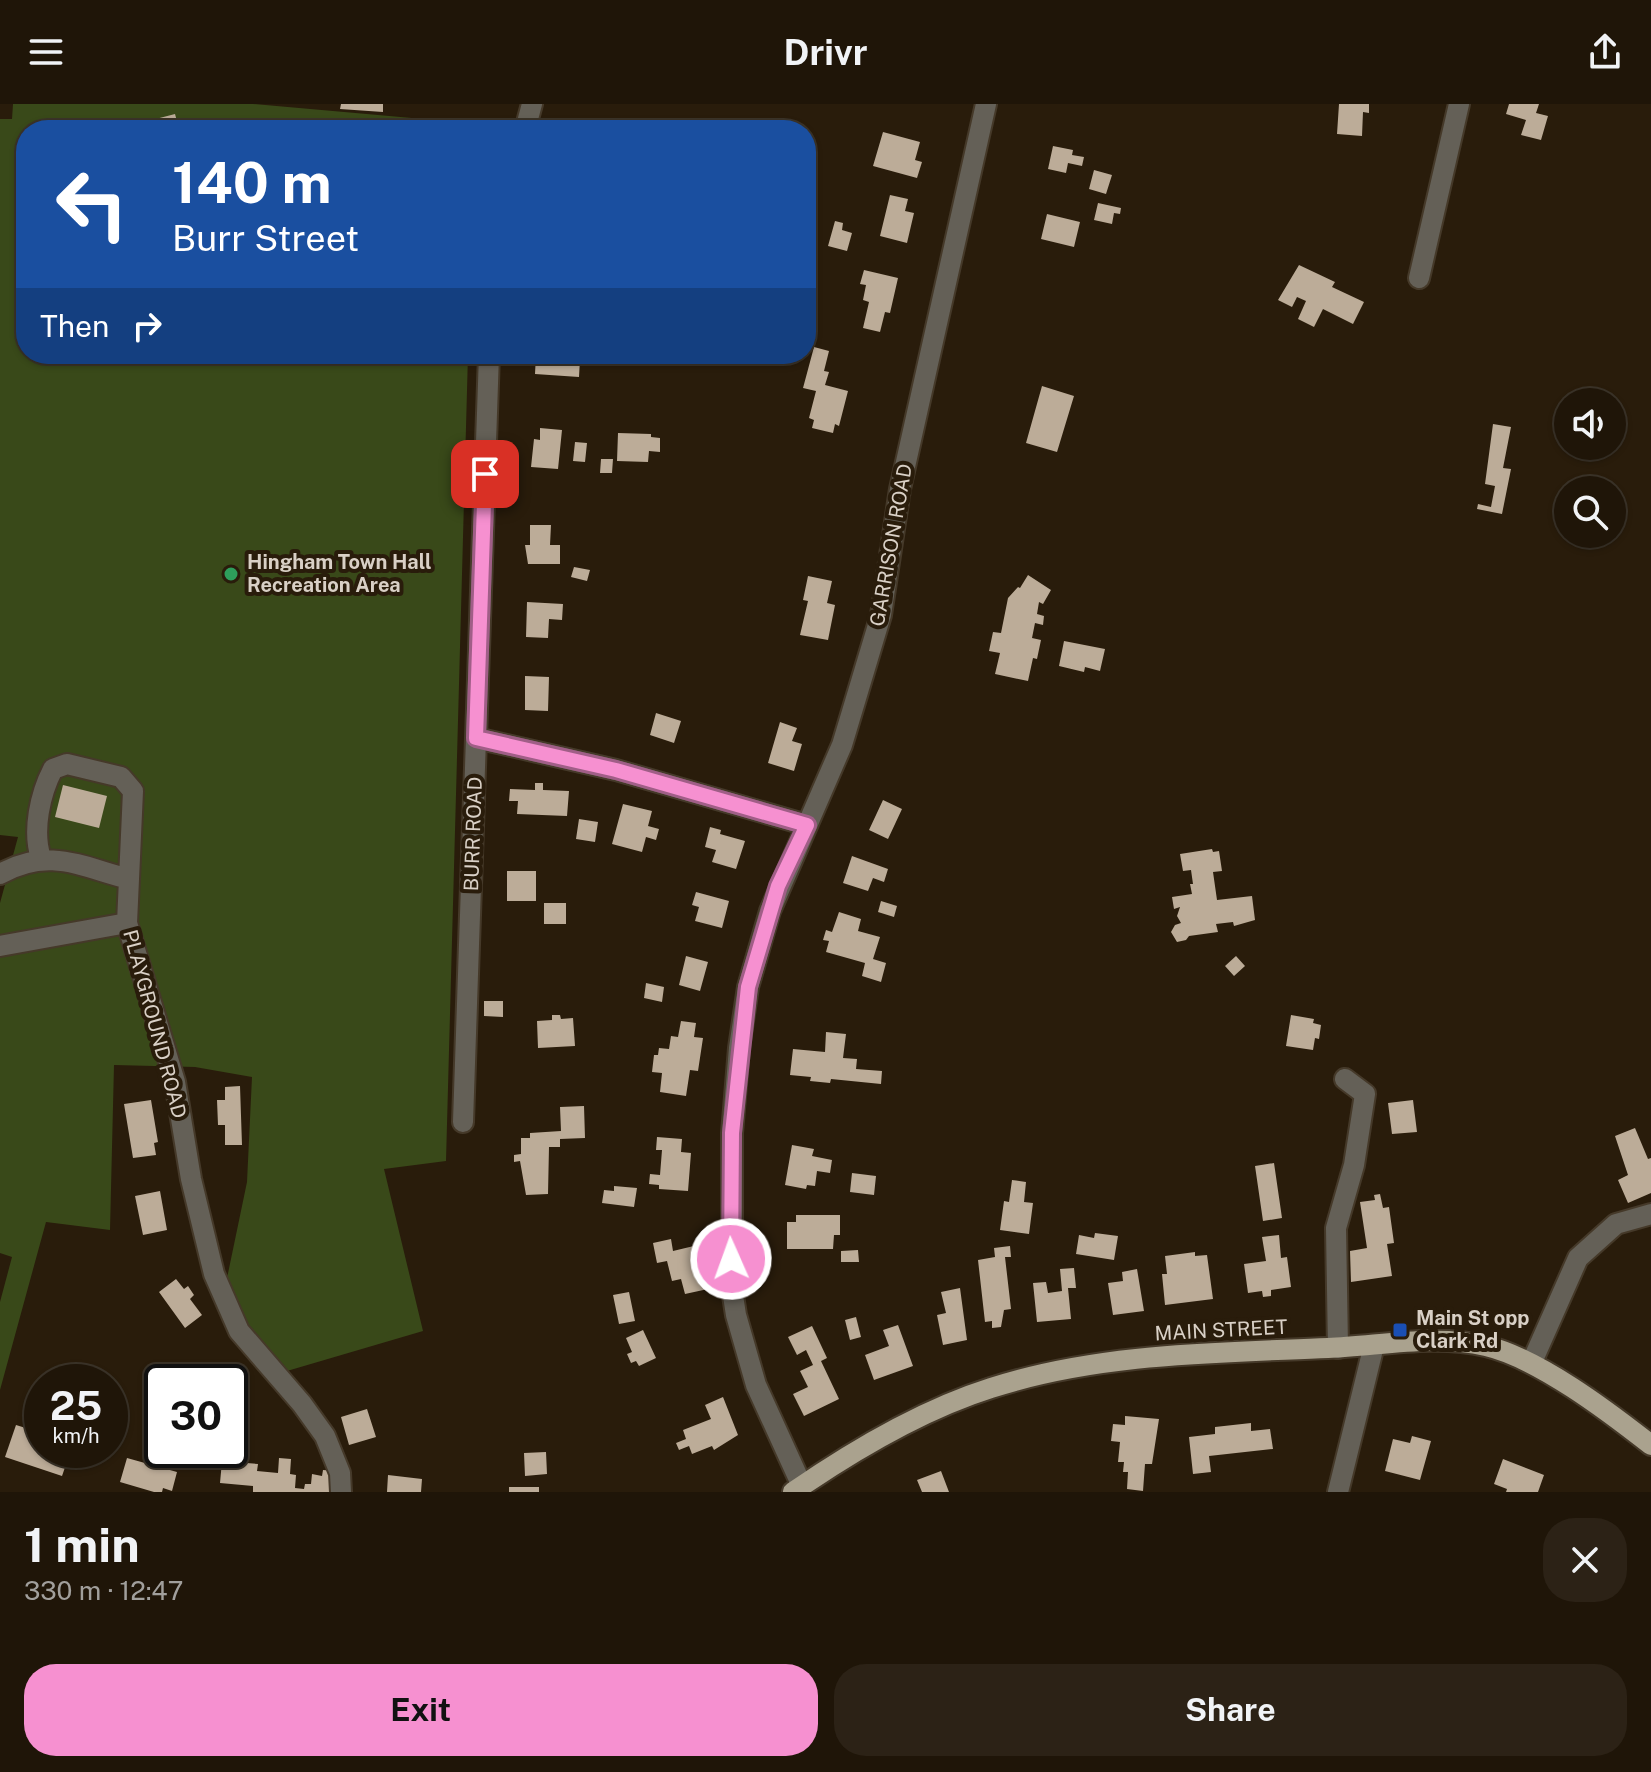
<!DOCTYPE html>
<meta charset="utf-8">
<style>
body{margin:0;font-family:"Public Sans",sans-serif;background:#2c2216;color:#f1f3f6;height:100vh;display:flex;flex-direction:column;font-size:30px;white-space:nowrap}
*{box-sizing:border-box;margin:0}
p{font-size:26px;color:#a19f9c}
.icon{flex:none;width:44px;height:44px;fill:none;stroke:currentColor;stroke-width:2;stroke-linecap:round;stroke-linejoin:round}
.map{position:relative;height:1388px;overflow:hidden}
.drawer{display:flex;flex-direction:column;background:#1f1508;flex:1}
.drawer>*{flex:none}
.hud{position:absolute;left:16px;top:16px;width:800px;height:244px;border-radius:32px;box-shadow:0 2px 6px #0004,0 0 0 2px #3c3429;background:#1a4fa0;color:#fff;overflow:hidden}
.tools{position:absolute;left:1554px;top:284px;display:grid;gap:16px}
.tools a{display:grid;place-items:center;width:72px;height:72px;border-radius:50%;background:#1f1508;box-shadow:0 2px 6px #0004,0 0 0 2px #3c3429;font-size:40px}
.speed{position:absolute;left:24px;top:1260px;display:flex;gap:16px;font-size:40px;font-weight:700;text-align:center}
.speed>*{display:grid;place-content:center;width:104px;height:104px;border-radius:50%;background:#1f1508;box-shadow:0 2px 6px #0004,0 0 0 2px #3c3429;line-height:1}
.speed small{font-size:20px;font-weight:400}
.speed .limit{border:4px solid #111;border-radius:12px;background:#fff;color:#111}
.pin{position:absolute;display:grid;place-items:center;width:68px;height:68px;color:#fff;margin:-34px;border-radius:16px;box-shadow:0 4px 12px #0006}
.me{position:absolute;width:88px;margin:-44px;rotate:358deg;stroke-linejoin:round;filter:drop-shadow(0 0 6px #0008)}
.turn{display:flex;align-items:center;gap:28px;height:168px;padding:0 24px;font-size:36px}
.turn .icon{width:104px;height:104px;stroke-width:2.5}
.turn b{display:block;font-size:56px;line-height:68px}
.then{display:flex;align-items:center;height:76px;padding:0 24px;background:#0003;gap:16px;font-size:30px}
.round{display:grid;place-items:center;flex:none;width:84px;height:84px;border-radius:32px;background:#2c2216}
.head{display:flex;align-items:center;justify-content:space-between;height:136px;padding:0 24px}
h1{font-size:48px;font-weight:700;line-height:60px}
.action{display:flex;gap:16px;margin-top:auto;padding:16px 24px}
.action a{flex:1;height:92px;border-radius:32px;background:#f690d0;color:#111;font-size:32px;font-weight:700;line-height:92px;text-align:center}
.action a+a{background:#2c2216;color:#f1f3f6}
header{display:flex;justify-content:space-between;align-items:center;height:104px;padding:0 24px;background:#1f1508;font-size:36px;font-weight:700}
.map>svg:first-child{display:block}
.green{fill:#394919}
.building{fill:#bcac98}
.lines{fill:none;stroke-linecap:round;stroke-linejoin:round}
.minor-casing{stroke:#453929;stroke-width:24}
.major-casing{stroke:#453929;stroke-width:24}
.minor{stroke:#646057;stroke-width:20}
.major{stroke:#aaa28e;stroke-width:20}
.route-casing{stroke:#a05e87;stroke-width:20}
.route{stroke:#f690d0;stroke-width:14}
.leisure-dot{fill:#2e9e5b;stroke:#291c0b;stroke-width:3}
.transit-dot{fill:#1a4fb4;stroke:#291c0b;stroke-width:3}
.labels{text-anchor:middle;stroke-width:8;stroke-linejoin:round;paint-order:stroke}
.street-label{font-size:20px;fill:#d9d0c6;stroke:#291c0b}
.poi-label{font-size:20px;font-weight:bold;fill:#d9d0c6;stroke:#291c0b;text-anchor:start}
</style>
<header><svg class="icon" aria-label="menu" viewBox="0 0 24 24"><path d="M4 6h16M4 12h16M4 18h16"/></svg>Drivr<svg class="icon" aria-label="share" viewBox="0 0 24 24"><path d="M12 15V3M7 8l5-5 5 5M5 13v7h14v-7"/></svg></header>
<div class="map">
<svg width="1651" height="1388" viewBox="0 0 1651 1388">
<rect width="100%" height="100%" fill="#291c0b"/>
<path class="green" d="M 13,0 L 253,0 L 502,22 L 501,26 L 26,26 L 26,250 L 468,250 L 446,1057 L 384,1065 L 423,1227 L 287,1267 L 249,1222 L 226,1179 L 247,1078 L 252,973 L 195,963 L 114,961 L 110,1126 L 46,1118 L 0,1286 L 0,1198 L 12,1153 L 0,1149 L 0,799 L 18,733 L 0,731 L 0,15 L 12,15 Z"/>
<path class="building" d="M 341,0 L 383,0 L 383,8 L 340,5 Z
M 1339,0 L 1369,0 L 1369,9 L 1363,8 L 1362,32 L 1337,30 Z
M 1509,0 L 1539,0 L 1536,9 L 1548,12 L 1541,36 L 1521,31 L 1526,16 L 1506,10 Z
M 175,10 L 178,21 L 150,26 L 148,17 Z
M 883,28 L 920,38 L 915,56 L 922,58 L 917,74 L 873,62 Z
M 1053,42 L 1073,46 L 1072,51 L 1084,53 L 1082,62 L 1068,59 L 1066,69 L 1048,65 Z
M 1094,66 L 1112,71 L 1106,90 L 1089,85 Z
M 890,91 L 908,95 L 905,107 L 914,109 L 907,139 L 880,132 Z
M 1098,99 L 1121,104 L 1120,110 L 1114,109 L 1112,120 L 1094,116 Z
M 1047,110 L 1080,118 L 1074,143 L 1041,135 Z
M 835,117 L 843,119 L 842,126 L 852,129 L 847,147 L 828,142 Z
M 1299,161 L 1335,178 L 1332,183 L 1364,198 L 1353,220 L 1323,205 L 1314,223 L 1298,215 L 1306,197 L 1297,193 L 1292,203 L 1278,196 Z
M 864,166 L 898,174 L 890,209 L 885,208 L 880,228 L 863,224 L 869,198 L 863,196 L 866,181 L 860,180 Z
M 814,243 L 829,247 L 824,267 L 829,268 L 825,281 L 848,287 L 839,322 L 835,320 L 833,329 L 812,324 L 814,316 L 809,314 L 816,287 L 803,284 Z
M 536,250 L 562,250 L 561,254 L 580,255 L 579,273 L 535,270 Z
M 1042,282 L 1074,292 L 1057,348 L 1026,339 Z
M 1493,320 L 1511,323 L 1503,364 L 1511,365 L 1502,410 L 1477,405 L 1478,400 L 1491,403 L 1495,382 L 1485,380 Z
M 540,324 L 562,326 L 558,365 L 531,363 L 534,335 L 540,336 Z
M 618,329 L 651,330 L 651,333 L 660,334 L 660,348 L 649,347 L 648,358 L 617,357 Z
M 575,338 L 587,339 L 585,358 L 573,357 Z
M 601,355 L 613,355 L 612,369 L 600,369 Z
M 530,421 L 551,421 L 550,441 L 560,441 L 560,460 L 528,460 L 525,441 L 530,441 Z
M 574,463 L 590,466 L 587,477 L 571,473 Z
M 1028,471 L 1051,486 L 1043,500 L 1039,498 L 1037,510 L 1044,512 L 1043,521 L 1035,519 L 1032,534 L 1041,536 L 1037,555 L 1033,554 L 1028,577 L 995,570 L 1000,549 L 989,547 L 993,528 L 1001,529 L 1008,494 L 1018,483 L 1020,484 Z
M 808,472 L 832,477 L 827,499 L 835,501 L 828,536 L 800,531 L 808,497 L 803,496 Z
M 527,498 L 563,500 L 562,516 L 549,515 L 548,534 L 526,533 Z
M 1064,537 L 1105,545 L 1100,567 L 1085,563 L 1084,568 L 1059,562 Z
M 525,572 L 549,573 L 548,607 L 525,606 Z
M 656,609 L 681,617 L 674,639 L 650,631 Z
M 780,618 L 797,624 L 792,637 L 802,640 L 794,667 L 768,659 Z
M 535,679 L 543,679 L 543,686 L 569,687 L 567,712 L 517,710 L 518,697 L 509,697 L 510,685 L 535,686 Z
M 63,681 L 107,692 L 99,724 L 55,713 Z
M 883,696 L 902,705 L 888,735 L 869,726 Z
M 623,700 L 652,707 L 648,722 L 659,725 L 656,736 L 646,733 L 642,748 L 612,740 Z
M 579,715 L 598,718 L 595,738 L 576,735 Z
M 710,723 L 721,726 L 720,730 L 745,737 L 736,765 L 712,758 L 716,746 L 705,743 Z
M 1212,745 L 1213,748 L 1219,747 L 1222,767 L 1213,768 L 1217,796 L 1252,792 L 1255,816 L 1234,822 L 1233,818 L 1216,820 L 1218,828 L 1189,832 L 1186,836 L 1177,838 L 1171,828 L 1175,821 L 1181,819 L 1177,812 L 1180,803 L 1174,805 L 1172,793 L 1192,790 L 1190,780 L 1193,780 L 1191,766 L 1183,767 L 1180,750 Z
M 852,752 L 888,765 L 884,778 L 873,774 L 868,787 L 843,779 Z
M 507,767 L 536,767 L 536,797 L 507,797 Z
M 696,788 L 729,797 L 722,824 L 695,817 L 699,803 L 692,801 Z
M 881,797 L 897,802 L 894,813 L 878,808 Z
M 544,799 L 566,799 L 566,820 L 544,820 Z
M 839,808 L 861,815 L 858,827 L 880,833 L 873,855 L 886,859 L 881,878 L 862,872 L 865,859 L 826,848 L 829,837 L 823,836 L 826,826 L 832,828 Z
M 686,852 L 708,858 L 700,887 L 679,881 Z
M 1236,852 L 1245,862 L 1234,872 L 1225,862 Z
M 646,879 L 664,883 L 662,898 L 644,894 Z
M 484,897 L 503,897 L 503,913 L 484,912 Z
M 552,911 L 560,911 L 561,915 L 573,914 L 575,942 L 538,944 L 537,917 L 552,916 Z
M 1291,911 L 1314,915 L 1313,919 L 1321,921 L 1319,935 L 1315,934 L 1313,946 L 1286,942 Z
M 681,917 L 696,919 L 694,933 L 703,934 L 698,967 L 690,966 L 686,992 L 660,988 L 662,969 L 652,968 L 654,951 L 658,951 L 659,944 L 669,945 L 671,932 L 678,933 Z
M 826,928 L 846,930 L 843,954 L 857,955 L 856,965 L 882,967 L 881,980 L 831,975 L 830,979 L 810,977 L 811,973 L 790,971 L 793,945 L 825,948 Z
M 240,982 L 242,1041 L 225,1041 L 225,1021 L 218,1021 L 217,996 L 225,996 L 225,983 Z
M 151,996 L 158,1038 L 154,1039 L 156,1051 L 133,1054 L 124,1000 Z
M 1413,996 L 1417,1028 L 1392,1030 L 1388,999 Z
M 584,1002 L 585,1034 L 560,1035 L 560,1043 L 549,1043 L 548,1090 L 526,1091 L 520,1057 L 514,1058 L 514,1051 L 521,1050 L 521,1034 L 530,1034 L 530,1029 L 561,1027 L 560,1003 Z
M 1635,1024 L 1648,1055 L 1651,1054 L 1651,1089 L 1628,1099 L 1618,1076 L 1628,1071 L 1615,1032 Z
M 657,1033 L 682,1035 L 681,1048 L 691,1049 L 688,1087 L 659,1085 L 659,1081 L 649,1080 L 650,1070 L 660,1071 L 662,1046 L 656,1046 Z
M 792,1041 L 814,1045 L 812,1052 L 832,1056 L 830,1069 L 817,1067 L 815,1082 L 807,1081 L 806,1085 L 785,1081 Z
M 1274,1059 L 1282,1114 L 1263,1117 L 1255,1062 Z
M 852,1069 L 876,1072 L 874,1091 L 850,1088 Z
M 1012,1076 L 1026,1078 L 1024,1098 L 1033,1099 L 1029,1130 L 1000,1126 L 1004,1097 L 1009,1098 Z
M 614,1082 L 637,1084 L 634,1103 L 602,1099 L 604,1086 L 614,1087 Z
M 160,1087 L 167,1126 L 143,1131 L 135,1092 Z
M 1380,1090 L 1383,1104 L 1389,1103 L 1394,1139 L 1387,1140 L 1392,1172 L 1351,1178 L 1350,1147 L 1367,1144 L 1360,1098 L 1375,1096 L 1374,1091 Z
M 796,1111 L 840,1111 L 840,1131 L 834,1131 L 833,1145 L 787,1145 L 787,1118 L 796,1118 Z
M 1095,1129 L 1118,1132 L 1114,1156 L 1076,1150 L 1079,1131 L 1094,1134 Z
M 1279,1131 L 1281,1154 L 1287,1153 L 1291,1183 L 1271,1186 L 1271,1192 L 1263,1193 L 1262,1187 L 1248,1189 L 1244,1160 L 1266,1157 L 1262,1133 Z
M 671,1135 L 673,1147 L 698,1141 L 708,1185 L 685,1190 L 681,1175 L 672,1177 L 667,1157 L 657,1159 L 653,1139 Z
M 1010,1142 L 1011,1153 L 1005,1153 L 1011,1205 L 1004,1206 L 1001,1223 L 992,1224 L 992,1217 L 985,1218 L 978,1156 L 995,1153 L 994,1144 Z
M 858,1146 L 859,1158 L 841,1158 L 841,1147 Z
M 1195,1148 L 1195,1152 L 1207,1151 L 1213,1195 L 1165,1201 L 1162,1170 L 1167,1170 L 1165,1152 Z
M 1074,1164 L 1076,1184 L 1068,1184 L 1071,1215 L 1037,1218 L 1033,1179 L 1046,1178 L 1048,1189 L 1062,1187 L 1060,1165 Z
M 1137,1165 L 1144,1207 L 1113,1211 L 1108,1179 L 1123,1177 L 1122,1168 Z
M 176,1175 L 184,1185 L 188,1182 L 194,1191 L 190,1195 L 202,1211 L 185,1224 L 159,1188 Z
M 960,1184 L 967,1236 L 943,1241 L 937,1211 L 946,1209 L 941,1188 Z
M 629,1188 L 635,1217 L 619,1220 L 613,1191 Z
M 856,1213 L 861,1233 L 850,1236 L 845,1216 Z
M 898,1221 L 913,1262 L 874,1276 L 865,1251 L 889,1242 L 883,1226 Z
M 812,1222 L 827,1254 L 821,1257 L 839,1295 L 804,1312 L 793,1290 L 808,1283 L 800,1267 L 813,1261 L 806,1246 L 797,1251 L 788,1233 Z
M 643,1226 L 656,1254 L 639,1262 L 636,1257 L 631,1259 L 627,1250 L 632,1248 L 626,1234 Z
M 723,1293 L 738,1331 L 714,1346 L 712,1342 L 692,1350 L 689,1342 L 679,1346 L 676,1339 L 686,1335 L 683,1326 L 711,1315 L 705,1301 Z
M 367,1305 L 376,1333 L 349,1341 L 341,1313 Z
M 1125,1312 L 1159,1315 L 1152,1360 L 1145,1360 L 1143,1387 L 1127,1385 L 1128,1368 L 1123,1368 L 1124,1358 L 1118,1358 L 1120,1338 L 1111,1337 L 1113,1320 L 1125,1321 Z
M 1251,1319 L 1251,1327 L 1270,1325 L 1273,1345 L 1209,1352 L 1211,1368 L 1193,1370 L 1189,1333 L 1215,1330 L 1215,1323 Z
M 16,1321 L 42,1329 L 42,1346 L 71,1346 L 62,1372 L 5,1353 Z
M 1412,1332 L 1431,1337 L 1420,1376 L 1385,1367 L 1393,1335 L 1410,1339 Z
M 546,1348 L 547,1370 L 525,1372 L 524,1349 Z
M 127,1354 L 177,1368 L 172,1387 L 163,1384 L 162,1388 L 154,1388 L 120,1378 Z
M 279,1354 L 291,1355 L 290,1370 L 296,1371 L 295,1384 L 304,1385 L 305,1380 L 311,1380 L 312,1370 L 322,1372 L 323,1366 L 335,1367 L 333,1388 L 253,1388 L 253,1382 L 220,1379 L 222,1357 L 258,1360 L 257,1367 L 278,1369 Z
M 1503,1355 L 1544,1371 L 1538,1388 L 1506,1388 L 1507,1385 L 1494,1380 Z
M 941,1367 L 949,1388 L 922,1388 L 917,1376 Z
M 388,1371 L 422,1375 L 421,1388 L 387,1388 Z
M 509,1383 L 539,1383 L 539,1388 L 509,1388 Z"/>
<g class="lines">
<g class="minor-casing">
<path id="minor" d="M 525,26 L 532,0
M 1419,174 L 1459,0
M 476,634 L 616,666 L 807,721
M 41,754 C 32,727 40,690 53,665 L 67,660 L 121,673 L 133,687 L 127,819 L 175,978 L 191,1075 L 214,1170 L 239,1227 L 302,1300 L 325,1332 L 340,1369 L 341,1388
M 0,770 C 49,743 79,762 129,775
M 0,842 L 127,819
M 463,1018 L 489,250
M 1338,1244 L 1336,1124 L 1354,1061 L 1365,990 L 1345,975
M 1532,1258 L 1578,1154 L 1616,1120 L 1651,1110
M 802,1382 L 756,1281 L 736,1211 L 732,1185 L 732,1029 L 739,944 L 748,883 L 770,807 L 842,641 L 881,511 L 900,385 L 986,0
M 1338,1388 L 1374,1241"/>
</g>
<g class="major-casing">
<path id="major" d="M 793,1388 C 854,1346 921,1306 991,1284 C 1099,1249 1216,1249 1328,1244 C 1380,1242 1434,1230 1486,1242 C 1538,1254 1609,1308 1651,1341"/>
</g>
<use href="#minor" class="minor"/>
<use href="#major" class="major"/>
</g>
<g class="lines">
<g class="route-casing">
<path id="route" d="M 485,370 L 476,634 L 616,666 L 807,721 L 778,782 L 748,883 L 732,1029 L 731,1155"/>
</g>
<use href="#route" class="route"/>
</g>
<circle class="leisure-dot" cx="231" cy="470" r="8"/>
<rect class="transit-dot" x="1392" y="1218" width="16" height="16" rx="4"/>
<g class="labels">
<g class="street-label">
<text transform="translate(891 441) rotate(-80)" y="7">GARRISON ROAD</text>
<text transform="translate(473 730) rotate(-88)" y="7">BURR ROAD</text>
<text transform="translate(155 920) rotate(75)" y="7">PLAYGROUND ROAD</text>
<text transform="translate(1221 1226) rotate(-3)" y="7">MAIN STREET</text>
</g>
<g class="poi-label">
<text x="247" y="465">Hingham Town Hall<tspan x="247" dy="23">Recreation Area</tspan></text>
<text x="1416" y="1221">Main St opp<tspan x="1416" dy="23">Clark Rd</tspan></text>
</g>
</g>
</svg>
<div class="tools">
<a><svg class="icon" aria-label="sound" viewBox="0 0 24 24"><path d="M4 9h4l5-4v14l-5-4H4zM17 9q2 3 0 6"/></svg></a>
<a><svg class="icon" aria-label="search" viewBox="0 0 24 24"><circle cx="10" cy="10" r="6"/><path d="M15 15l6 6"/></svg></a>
</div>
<div class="speed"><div>25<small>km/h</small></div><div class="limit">30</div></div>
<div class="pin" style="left:485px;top:370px;background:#d93025"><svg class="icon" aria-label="arrive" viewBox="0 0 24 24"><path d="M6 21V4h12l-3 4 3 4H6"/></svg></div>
<svg class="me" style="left:731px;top:1155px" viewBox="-20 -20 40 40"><circle r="17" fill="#f690d0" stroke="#fff" stroke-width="3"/><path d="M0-11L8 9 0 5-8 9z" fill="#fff"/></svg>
<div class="hud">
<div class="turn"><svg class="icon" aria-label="left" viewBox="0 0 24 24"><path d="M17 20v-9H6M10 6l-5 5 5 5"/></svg><div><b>140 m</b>Burr Street</div></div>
<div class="then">Then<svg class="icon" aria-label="right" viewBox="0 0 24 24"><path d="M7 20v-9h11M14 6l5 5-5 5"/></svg></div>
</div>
</div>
<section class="drawer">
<div class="head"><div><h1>1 min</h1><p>330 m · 12:47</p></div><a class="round"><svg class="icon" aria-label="close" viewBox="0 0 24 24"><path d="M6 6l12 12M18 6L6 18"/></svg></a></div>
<div class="action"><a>Exit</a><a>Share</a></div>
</section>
